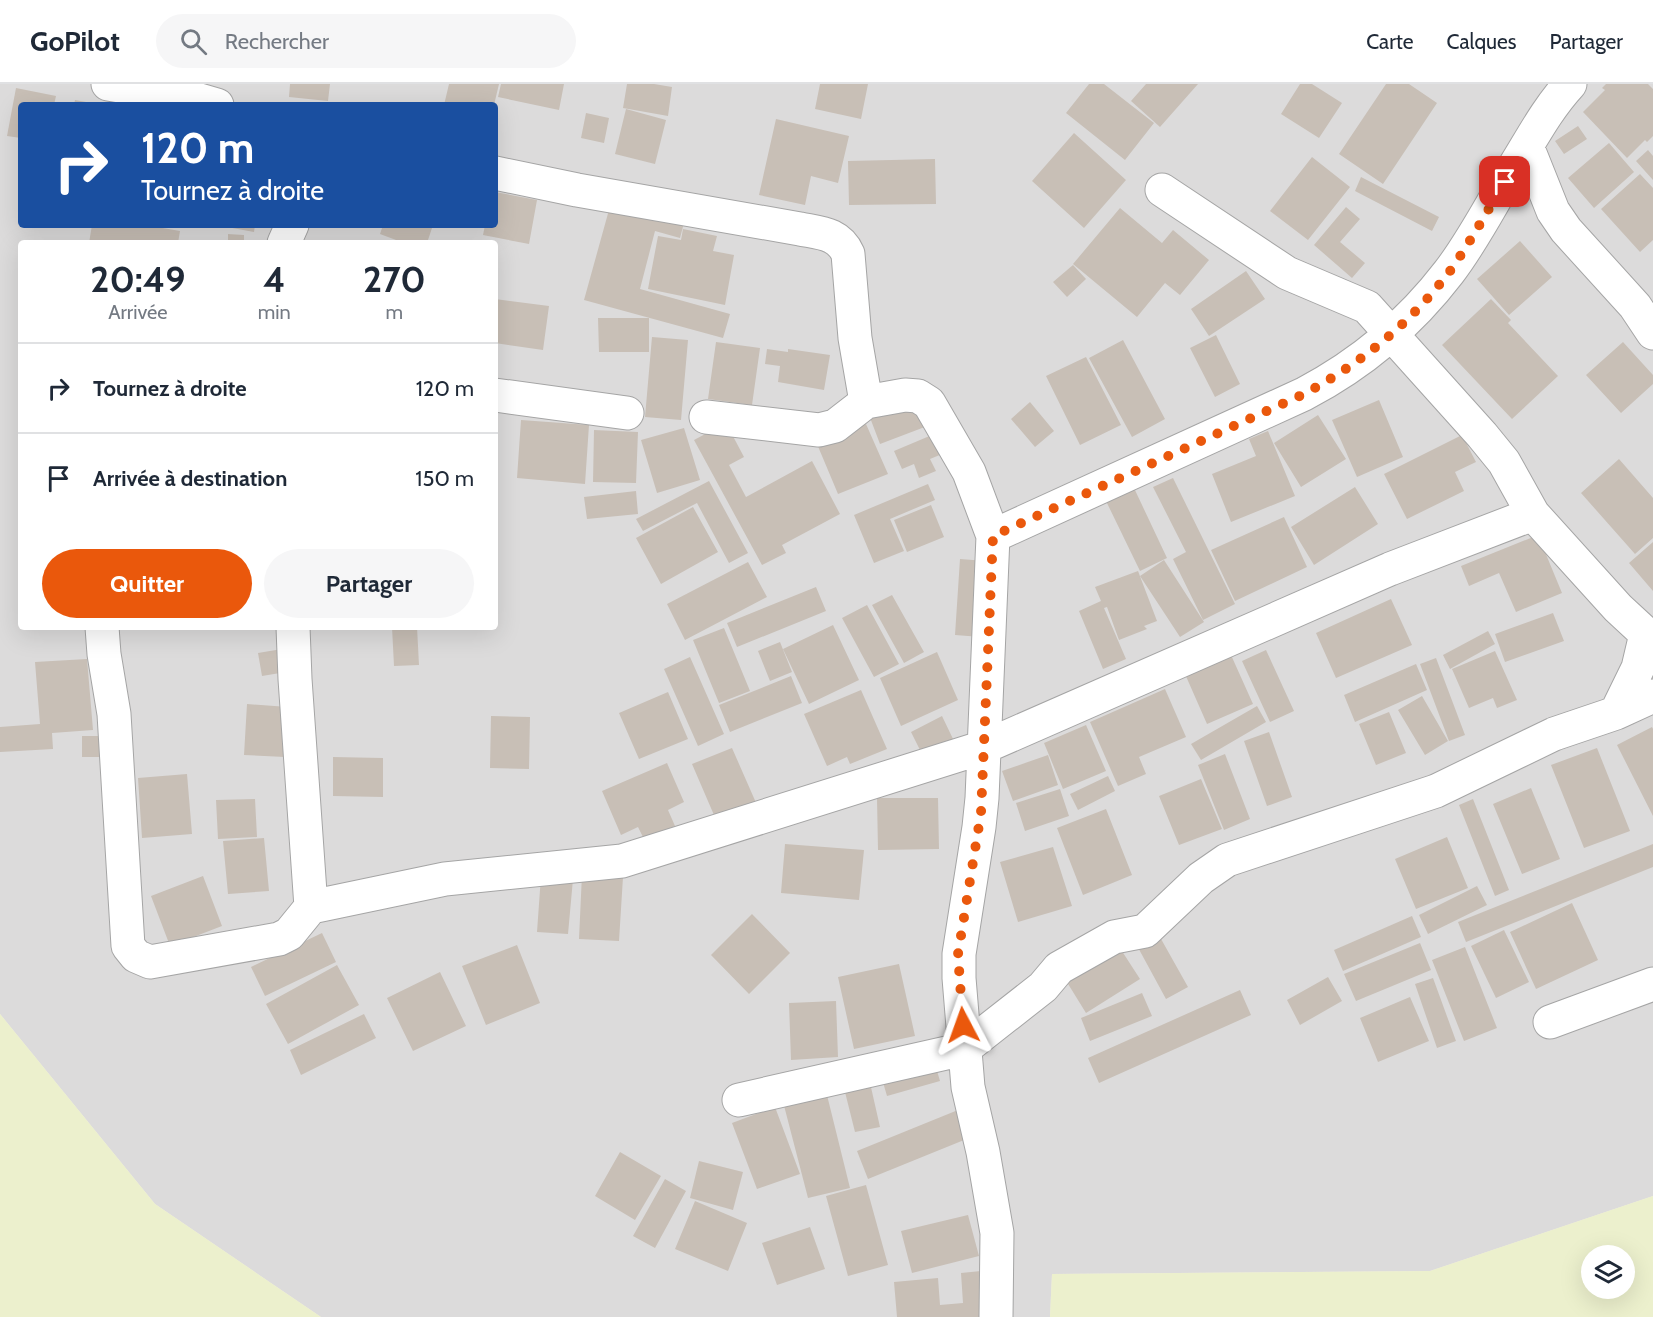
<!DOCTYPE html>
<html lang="fr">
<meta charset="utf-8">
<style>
body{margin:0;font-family:Cabin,sans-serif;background:#f6f6f7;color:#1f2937;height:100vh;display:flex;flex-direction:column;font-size:22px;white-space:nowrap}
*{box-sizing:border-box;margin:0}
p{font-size:20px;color:#747a83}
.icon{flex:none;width:33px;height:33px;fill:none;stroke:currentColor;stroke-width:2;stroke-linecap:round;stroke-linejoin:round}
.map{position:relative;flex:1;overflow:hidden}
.sheet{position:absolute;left:18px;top:156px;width:480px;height:390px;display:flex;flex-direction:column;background:#fff;border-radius:6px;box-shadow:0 6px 24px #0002}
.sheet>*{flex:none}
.guide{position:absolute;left:18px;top:18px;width:480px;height:126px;border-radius:6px;box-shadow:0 6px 24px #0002;background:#1a4fa0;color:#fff;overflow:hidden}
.buttons{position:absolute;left:1581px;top:1161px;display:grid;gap:12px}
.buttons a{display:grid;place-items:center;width:54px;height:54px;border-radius:50%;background:#fff;box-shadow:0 6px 24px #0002;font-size:30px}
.pin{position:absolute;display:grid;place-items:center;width:51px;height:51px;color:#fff;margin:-26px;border-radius:12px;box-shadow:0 3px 9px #0006}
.me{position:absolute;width:66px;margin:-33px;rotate:356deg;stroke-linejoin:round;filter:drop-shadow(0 0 4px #0008)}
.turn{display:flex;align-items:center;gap:21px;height:126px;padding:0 24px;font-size:27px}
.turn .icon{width:78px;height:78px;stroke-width:2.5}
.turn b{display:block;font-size:42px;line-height:51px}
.eta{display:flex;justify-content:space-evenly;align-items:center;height:102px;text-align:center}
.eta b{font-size:36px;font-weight:700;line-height:42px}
.primary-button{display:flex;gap:12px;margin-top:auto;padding:12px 24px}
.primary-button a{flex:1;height:69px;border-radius:36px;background:#ea580c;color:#fff;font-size:24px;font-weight:700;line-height:69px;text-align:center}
.primary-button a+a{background:#f6f6f7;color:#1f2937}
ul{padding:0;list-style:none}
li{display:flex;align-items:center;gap:18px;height:90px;padding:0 24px;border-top:2px solid #e0e1e3}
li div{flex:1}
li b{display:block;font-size:22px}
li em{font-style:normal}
header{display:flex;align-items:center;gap:36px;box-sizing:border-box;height:84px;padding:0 30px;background:#fff;border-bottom:2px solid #e0e1e3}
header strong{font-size:28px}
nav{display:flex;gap:33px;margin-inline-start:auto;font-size:21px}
.search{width:420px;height:54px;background:#f6f6f7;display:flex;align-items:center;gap:15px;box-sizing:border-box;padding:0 21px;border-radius:33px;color:#747a83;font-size:22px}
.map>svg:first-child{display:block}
.residential{fill:#dcdbdb;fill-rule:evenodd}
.farmland{fill:#ecf0cd;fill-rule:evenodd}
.building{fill:#c8bfb6}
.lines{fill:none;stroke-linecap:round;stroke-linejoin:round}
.minor-casing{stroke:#a5a5a5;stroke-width:35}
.minor{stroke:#fff;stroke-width:33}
.route{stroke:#ea580c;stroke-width:10;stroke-dasharray:0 18}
</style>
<header>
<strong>GoPilot</strong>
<div class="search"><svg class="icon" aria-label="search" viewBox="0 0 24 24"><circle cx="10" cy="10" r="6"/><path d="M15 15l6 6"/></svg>Rechercher</div>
<nav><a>Carte</a><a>Calques</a><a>Partager</a></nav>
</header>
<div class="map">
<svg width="1653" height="1233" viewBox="0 0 1653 1233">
<rect width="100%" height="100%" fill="#f0ece4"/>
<path class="residential" d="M 0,0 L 1653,0 L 1653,1112 L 1430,1187 L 1052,1190 L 1050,1233 L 321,1233 L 155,1120 L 0,930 ZM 21,21 L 495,21 L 495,141 L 21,141 ZM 21,159 L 495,159 L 495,543 L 21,543 Z"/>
<path class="farmland" d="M 0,930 L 155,1120 L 321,1233 L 0,1233 Z
M 1653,1112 L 1653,1233 L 1050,1233 L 1052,1190 L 1430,1187 ZM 1592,1172 L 1624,1172 L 1624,1204 L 1592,1204 Z"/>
<path class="building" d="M 290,0 L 330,0 L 328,17 L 289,13 Z
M 449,0 L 499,0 L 494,21 L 444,21 Z
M 501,0 L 564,0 L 559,26 L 498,13 Z
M 627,0 L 654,0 L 672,3 L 668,32 L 623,24 Z
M 820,0 L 868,0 L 861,35 L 815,25 Z
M 1089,0 L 1104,0 L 1154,39 L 1125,76 L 1066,29 Z
M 1146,0 L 1198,0 L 1160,43 L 1131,17 Z
M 1300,0 L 1312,0 L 1342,19 L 1319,54 L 1281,30 Z
M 1386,0 L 1409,0 L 1437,19 L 1383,100 L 1339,70 Z
M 1606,0 L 1648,0 L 1653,5 L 1653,52 L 1647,58 L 1645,56 L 1627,74 L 1583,28 L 1605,6 L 1602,4 Z
M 16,4 L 56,12 L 54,21 L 21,21 L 21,54 L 7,52 Z
M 75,16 L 97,20 L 97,21 L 74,21 Z
M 626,25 L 666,36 L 655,80 L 615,70 Z
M 586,29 L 609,34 L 604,59 L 581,54 Z
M 776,35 L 849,52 L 838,99 L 811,92 L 805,121 L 759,111 Z
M 1578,42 L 1587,55 L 1564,70 L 1555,57 Z
M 1074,49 L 1126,96 L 1084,144 L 1032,97 Z
M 1609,59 L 1634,88 L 1594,124 L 1568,94 Z
M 1648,66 L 1653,72 L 1653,96 L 1636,77 Z
M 1312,73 L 1350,103 L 1308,156 L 1270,127 Z
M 935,75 L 936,120 L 849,121 L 848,77 Z
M 1640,90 L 1653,104 L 1653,156 L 1640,168 L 1601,125 Z
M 1361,93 L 1439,133 L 1432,147 L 1355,107 Z
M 495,108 L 537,116 L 529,160 L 483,151 L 485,141 L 495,141 Z
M 612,115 L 685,135 L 680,154 L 655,147 L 640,205 L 730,230 L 723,254 L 584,216 Z
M 1346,123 L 1360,135 L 1340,158 L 1365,179 L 1352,194 L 1314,161 Z
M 1120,124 L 1162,159 L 1173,146 L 1209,176 L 1180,211 L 1165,199 L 1137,233 L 1073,180 Z
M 92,141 L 145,141 L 180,147 L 178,159 L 89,159 Z
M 216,141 L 255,141 L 254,148 Z
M 383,141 L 433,141 L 427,159 L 404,159 L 380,150 Z
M 683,145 L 717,152 L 713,167 L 734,171 L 725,221 L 648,205 L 658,152 L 681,156 Z
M 228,150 L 244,151 L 244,159 L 228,159 Z
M 1520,157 L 1552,193 L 1509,231 L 1477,195 Z
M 1073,181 L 1086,195 L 1067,213 L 1053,198 Z
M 1246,187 L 1265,215 L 1209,252 L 1191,225 Z
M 495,215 L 549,222 L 543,266 L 495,259 Z
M 1491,215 L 1511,236 L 1508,239 L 1558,292 L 1512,335 L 1442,261 Z
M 598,234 L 649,234 L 649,268 L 599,268 Z
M 1216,251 L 1240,300 L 1215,313 L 1190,264 Z
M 652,253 L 688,256 L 681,336 L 645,333 Z
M 1123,256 L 1165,335 L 1132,353 L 1089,274 Z
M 716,258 L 760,264 L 752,321 L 708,315 Z
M 1623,258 L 1653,291 L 1653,300 L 1621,329 L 1586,291 Z
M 767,265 L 788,268 L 788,265 L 830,271 L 824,306 L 778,298 L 780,282 L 765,280 Z
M 1086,273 L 1121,341 L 1080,361 L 1046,292 Z
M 919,313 L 930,341 L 880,360 L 869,331 Z
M 1379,316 L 1403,373 L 1357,393 L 1332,336 Z
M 1030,318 L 1054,347 L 1035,363 L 1011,335 Z
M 1318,331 L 1346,375 L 1301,403 L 1274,359 Z
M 521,336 L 589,341 L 585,400 L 517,394 Z
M 726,339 L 744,373 L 729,381 L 746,413 L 812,377 L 840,430 L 782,461 L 786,469 L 762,481 L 694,356 Z
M 866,340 L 888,390 L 838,410 L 817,360 Z
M 684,344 L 700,396 L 657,409 L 641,356 Z
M 594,346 L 638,348 L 636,399 L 593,398 Z
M 1268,347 L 1295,412 L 1231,438 L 1212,390 L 1256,372 L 1249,355 Z
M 939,348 L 947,368 L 930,375 L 936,387 L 919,394 L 914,380 L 902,385 L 894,367 Z
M 1462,351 L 1476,378 L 1455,388 L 1464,407 L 1407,435 L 1384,390 Z
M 1619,375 L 1653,414 L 1653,454 L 1635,470 L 1581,409 Z
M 1173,394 L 1235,520 L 1203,536 L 1173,475 L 1186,468 L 1153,403 Z
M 709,397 L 748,469 L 729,479 L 697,419 L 643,447 L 636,435 Z
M 928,400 L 935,416 L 890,435 L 904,467 L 874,479 L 854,431 Z
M 1355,403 L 1378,440 L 1314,481 L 1291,443 Z
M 1134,404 L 1167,474 L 1140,487 L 1106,417 Z
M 636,407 L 638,430 L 587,435 L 584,413 Z
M 931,421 L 944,453 L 907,468 L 894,436 Z
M 693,423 L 718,468 L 661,500 L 636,454 Z
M 1284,433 L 1307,483 L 1235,517 L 1211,466 Z
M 1538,451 L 1562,509 L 1516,528 L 1499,489 L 1469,502 L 1461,482 Z
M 1653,458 L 1653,507 L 1629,479 Z
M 960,475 L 986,477 L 981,553 L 955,551 Z
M 1164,476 L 1204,538 L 1180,553 L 1140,492 Z
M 748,478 L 767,513 L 685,556 L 667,520 Z
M 1138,487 L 1157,537 L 1144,542 L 1147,545 L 1119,556 L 1107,523 L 1104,524 L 1126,575 L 1103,585 L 1079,527 L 1101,517 L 1095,503 Z
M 816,503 L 826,527 L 737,563 L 727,539 Z
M 892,511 L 924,568 L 904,579 L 872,521 Z
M 1391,515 L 1412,561 L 1336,594 L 1316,549 Z
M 867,521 L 899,580 L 874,593 L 842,534 Z
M 1553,529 L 1564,557 L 1505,578 L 1495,550 Z
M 833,541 L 859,596 L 809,620 L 783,565 Z
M 392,543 L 417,543 L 419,581 L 394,582 Z
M 724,544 L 750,607 L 719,619 L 693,556 Z
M 1488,547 L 1495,560 L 1450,585 L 1443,571 Z
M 780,558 L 792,588 L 770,597 L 758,567 Z
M 282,565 L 286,588 L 262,592 L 258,569 Z
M 1266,566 L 1294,627 L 1270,638 L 1242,577 Z
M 1495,567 L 1517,616 L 1497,624 L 1493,614 L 1469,624 L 1452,585 Z
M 937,568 L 958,616 L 901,642 L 880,594 Z
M 1231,571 L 1253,620 L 1207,640 L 1185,590 Z
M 690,573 L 724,650 L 698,662 L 664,585 Z
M 1436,574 L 1465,651 L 1449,657 L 1420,580 Z
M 87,575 L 93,646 L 52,649 L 53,665 L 0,668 L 0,643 L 40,640 L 35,578 Z
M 1416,580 L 1427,606 L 1355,638 L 1344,611 Z
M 791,592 L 802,619 L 730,648 L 719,621 Z
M 1165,605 L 1186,653 L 1139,673 L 1146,690 L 1118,702 L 1090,638 Z
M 861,606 L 887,665 L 850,680 L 847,673 L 827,682 L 804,630 Z
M 668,608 L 688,655 L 639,675 L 619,629 Z
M 1422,612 L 1448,657 L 1425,671 L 1398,626 Z
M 247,620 L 288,623 L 285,673 L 244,671 Z
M 1257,622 L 1266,638 L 1201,676 L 1191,660 Z
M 1389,628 L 1406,669 L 1376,681 L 1359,640 Z
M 491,632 L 530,633 L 529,685 L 490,684 Z
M 942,632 L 954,657 L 923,672 L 911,648 Z
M 1086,641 L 1106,687 L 1063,705 L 1044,659 Z
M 1652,643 L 1653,645 L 1653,732 L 1617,661 Z
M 1269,648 L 1292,713 L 1267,722 L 1244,657 Z
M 82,652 L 107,652 L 107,673 L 82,673 Z
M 732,664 L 757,721 L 717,738 L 692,680 Z
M 1597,664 L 1630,747 L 1584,764 L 1551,681 Z
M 1225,670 L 1250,735 L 1224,746 L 1198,681 Z
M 1048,671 L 1058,701 L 1013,717 L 1002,687 Z
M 333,673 L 383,674 L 383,713 L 333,712 Z
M 667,679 L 684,718 L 668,726 L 675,742 L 644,755 L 638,743 L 621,751 L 602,707 Z
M 187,690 L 192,750 L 142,754 L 138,694 Z
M 1108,692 L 1115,707 L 1078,726 L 1070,710 Z
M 1201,695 L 1222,745 L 1179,761 L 1159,712 Z
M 1531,704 L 1560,775 L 1522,790 L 1493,720 Z
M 1060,705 L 1069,732 L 1025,747 L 1016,719 Z
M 877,714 L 938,714 L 939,765 L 878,766 Z
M 255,715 L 257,753 L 218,755 L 216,716 Z
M 1473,715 L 1509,806 L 1495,812 L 1459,721 Z
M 1106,725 L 1132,791 L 1083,811 L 1057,744 Z
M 1447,753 L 1468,804 L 1416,825 L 1395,775 Z
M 264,754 L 269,807 L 228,810 L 223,757 Z
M 785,760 L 864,766 L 859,816 L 781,809 Z
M 1653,760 L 1653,783 L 1466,858 L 1458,838 Z
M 1053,763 L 1072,822 L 1018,838 L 1000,778 Z
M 582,790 L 623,793 L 619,857 L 579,855 Z
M 203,792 L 222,842 L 170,862 L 151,812 Z
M 541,792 L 573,795 L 568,850 L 537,848 Z
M 1477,802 L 1487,821 L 1428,850 L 1419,831 Z
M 1572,819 L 1598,876 L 1536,905 L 1510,848 Z
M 752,830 L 790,869 L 749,910 L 711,871 Z
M 1412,832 L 1421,853 L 1343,887 L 1334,866 Z
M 1156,846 L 1188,903 L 1166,915 L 1135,858 Z
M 1504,846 L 1529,898 L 1496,914 L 1471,862 Z
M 322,849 L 336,878 L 265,912 L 251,883 Z
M 1420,859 L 1431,886 L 1356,917 L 1344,890 Z
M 517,861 L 540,919 L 486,941 L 462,882 Z
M 1118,861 L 1140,895 L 1086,929 L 1065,895 Z
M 1465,863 L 1497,944 L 1464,957 L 1432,876 Z
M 899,880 L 915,952 L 854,965 L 838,893 Z
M 337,881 L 359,921 L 288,960 L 266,920 Z
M 440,888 L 466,942 L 413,967 L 387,914 Z
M 1328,893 L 1342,917 L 1300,941 L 1287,916 Z
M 1433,894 L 1456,957 L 1437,964 L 1415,900 Z
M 1240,906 L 1251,931 L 1099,999 L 1088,974 Z
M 1142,909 L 1152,932 L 1090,957 L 1081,934 Z
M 1410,913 L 1429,957 L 1378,978 L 1360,934 Z
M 836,917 L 838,973 L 791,976 L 789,919 Z
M 364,930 L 376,954 L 301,991 L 290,966 Z
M 933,973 L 940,997 L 887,1012 L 880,988 Z
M 868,990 L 880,1043 L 855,1048 L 842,996 Z
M 824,999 L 850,1104 L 808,1114 L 781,1010 Z
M 775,1023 L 800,1090 L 757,1105 L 732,1039 Z
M 958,1026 L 969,1054 L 868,1095 L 857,1067 Z
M 620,1068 L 661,1092 L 635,1136 L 595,1112 Z
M 699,1077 L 743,1088 L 733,1126 L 690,1114 Z
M 665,1095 L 686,1107 L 655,1164 L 633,1152 Z
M 866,1101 L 888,1181 L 848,1192 L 826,1112 Z
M 695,1117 L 747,1139 L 728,1187 L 675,1165 Z
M 968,1131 L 979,1172 L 912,1189 L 901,1147 Z
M 810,1143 L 825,1185 L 777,1201 L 762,1159 Z
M 981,1187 L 984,1233 L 897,1233 L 894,1198 L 938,1194 L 940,1221 L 963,1219 L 961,1189 Z"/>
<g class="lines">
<g class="minor-casing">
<path id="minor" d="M 108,0 L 196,15 L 217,21
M 1527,62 L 1553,127 L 1566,146 L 1635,222 L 1653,249
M 495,89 L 577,106 L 800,145 C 820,149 839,149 848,170 L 855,254 L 866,318
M 1162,106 L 1287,189 L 1367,223 L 1482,351 L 1504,378 L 1533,430 L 1618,524 L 1646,550 L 1653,552
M 284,159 L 292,141
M 495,311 L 627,329
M 706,333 L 819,346 L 835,342 L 866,318 L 905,311 L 918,312 L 929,319 L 969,388 L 993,452 L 982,714 L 979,743 L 959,870 L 959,894 L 968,1003 L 983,1068 L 997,1149 L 996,1233
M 993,452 L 1304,310 C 1361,280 1410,239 1449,188 C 1472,158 1490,123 1509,91 C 1529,60 1545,27 1570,0
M 102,543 L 104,570 L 114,630 L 128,862 L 136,872 L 150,878 L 279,855 L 289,850 L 311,823 L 295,595 L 293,543
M 1616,629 L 1638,584 L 1646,550
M 311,823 L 445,795 L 622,777 L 984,663 L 1390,485 L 1533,430
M 1550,938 L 1653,900
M 739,1016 L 964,965 L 1043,903 L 1059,884 L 1114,853 L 1145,847 L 1201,794 L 1227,776 L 1436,707 L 1554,650 L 1616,629 L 1653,612"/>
</g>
<use href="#minor" class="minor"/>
</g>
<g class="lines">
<path class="route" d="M 963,941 L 958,870 L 981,729 L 993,452 L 1304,310 C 1360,280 1411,239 1450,187 C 1470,159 1487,127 1505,98"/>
</g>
</svg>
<div class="buttons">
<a><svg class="icon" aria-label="layers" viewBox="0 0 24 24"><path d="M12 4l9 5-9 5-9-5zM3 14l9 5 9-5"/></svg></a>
</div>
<div class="pin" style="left:1505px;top:98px;background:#d93025"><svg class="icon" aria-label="arrive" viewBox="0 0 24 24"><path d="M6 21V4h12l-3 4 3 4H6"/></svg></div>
<svg class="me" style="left:963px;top:941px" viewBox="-20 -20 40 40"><path d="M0-17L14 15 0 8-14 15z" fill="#ea580c" stroke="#fff" stroke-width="4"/></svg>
<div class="guide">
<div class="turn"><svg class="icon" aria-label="right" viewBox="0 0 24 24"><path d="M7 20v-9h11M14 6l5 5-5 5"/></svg><div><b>120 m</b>Tournez à droite</div></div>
</div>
<section class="sheet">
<div class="eta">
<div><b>20:49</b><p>Arrivée</p></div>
<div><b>4</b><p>min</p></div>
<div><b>270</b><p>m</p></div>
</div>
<ul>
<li><svg class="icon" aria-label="right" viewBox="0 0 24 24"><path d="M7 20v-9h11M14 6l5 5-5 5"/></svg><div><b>Tournez à droite</b></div><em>120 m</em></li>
<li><svg class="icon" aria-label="arrive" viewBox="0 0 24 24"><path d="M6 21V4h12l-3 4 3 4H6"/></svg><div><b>Arrivée à destination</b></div><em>150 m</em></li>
</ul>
<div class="primary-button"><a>Quitter</a><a>Partager</a></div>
</section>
</div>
